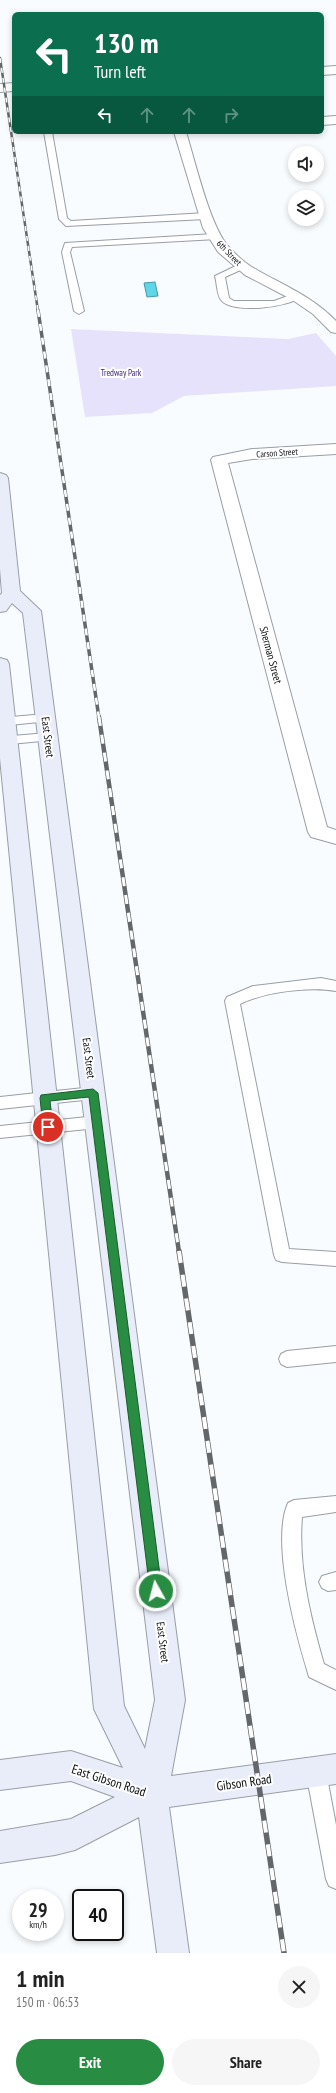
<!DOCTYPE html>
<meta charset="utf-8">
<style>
body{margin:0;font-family:"PT Sans Narrow",sans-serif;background:#f6f6f6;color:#222;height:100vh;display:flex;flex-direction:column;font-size:15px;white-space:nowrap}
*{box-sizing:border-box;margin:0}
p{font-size:13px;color:#767676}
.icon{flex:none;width:22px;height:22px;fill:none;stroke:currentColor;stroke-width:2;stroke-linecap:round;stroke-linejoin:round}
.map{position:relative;height:1953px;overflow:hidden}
.panel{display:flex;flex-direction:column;background:#fff;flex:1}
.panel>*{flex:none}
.guide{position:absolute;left:12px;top:12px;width:312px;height:122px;border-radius:6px;box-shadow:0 2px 6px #0003;background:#0b6e4f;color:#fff;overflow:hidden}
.fabs{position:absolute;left:288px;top:146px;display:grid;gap:8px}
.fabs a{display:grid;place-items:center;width:36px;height:36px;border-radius:50%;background:#fff;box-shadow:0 2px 6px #0003;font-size:20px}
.speed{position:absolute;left:12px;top:1889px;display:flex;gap:8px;font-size:20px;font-weight:700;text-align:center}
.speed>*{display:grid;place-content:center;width:52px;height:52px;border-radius:50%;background:#fff;box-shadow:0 2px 6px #0003;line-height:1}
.speed small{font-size:10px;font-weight:400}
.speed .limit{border:2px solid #111;border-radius:6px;background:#fff;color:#111}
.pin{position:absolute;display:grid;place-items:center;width:34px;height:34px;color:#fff;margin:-17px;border:2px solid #fff;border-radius:50%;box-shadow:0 1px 4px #0007}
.me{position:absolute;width:44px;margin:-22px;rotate:353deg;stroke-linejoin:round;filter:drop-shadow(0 0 3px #0008)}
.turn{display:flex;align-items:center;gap:14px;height:84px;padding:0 16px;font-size:18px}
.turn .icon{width:52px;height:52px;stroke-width:2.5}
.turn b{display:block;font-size:28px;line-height:34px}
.lanes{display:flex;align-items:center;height:38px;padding:0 16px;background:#0003;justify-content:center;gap:20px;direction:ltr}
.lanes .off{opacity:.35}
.round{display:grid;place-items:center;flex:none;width:42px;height:42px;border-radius:21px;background:#f6f6f6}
.summary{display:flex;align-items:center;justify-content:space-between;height:68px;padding:0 16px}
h1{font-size:24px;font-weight:700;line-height:30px}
.cta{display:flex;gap:8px;margin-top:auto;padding:8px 16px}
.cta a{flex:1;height:46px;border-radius:24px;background:#288d43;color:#fff;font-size:16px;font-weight:700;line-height:46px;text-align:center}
.cta a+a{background:#f6f6f6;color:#222}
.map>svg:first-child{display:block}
.green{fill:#e6e2fc}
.water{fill:#5fd5e8;stroke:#4699a7}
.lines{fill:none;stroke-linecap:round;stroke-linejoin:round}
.lane-casing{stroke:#989ea6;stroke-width:2}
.street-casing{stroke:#989ea6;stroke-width:2}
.secondary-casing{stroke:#989ea6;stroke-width:2}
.lane{fill:#fff;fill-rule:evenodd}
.street{fill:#fff;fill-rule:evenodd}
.secondary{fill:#e9edfa;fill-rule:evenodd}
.rail-far3-casing{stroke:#646769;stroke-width:2.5}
.rail-far2-casing{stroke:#646769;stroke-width:3.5}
.rail-far1-casing{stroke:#646769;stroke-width:4.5}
.rail-casing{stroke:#646769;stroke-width:5.5}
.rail-far3{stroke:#fff;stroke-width:1.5;stroke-dasharray:5;stroke-linecap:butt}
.rail-far2{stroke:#fff;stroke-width:2.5;stroke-dasharray:7;stroke-linecap:butt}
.rail-far1{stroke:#fff;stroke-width:3;stroke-dasharray:9;stroke-linecap:butt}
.rail{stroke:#fff;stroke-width:4;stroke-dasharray:12;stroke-linecap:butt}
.route{fill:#288d43;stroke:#1a5c2c}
.labels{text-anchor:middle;stroke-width:4;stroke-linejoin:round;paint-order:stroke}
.far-street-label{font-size:9px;fill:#0b0d0f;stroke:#fff}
.far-park-label{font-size:9px;fill:#3a1d73;stroke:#fff}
.street-label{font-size:11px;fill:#0b0d0f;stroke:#fff}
.near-street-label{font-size:13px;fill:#0b0d0f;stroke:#fff}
</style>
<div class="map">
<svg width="336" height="1953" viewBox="0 0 336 1953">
<rect width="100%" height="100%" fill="#f9fcff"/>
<path class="green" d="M 71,329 L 288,339 L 316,333 L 336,356 L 336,386 L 184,396 L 152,413 L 85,417 Z"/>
<path class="water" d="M 155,282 L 158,296 L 147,297 L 144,283 Z"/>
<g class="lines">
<g class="lane-casing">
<path id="lane" d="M 44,132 L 52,132 L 67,218 L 71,221 L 206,213 L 210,216 L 206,219 L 66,226 L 59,219 Z
M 214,234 L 217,235 L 217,239 L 72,247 L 70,252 L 84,311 L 79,314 L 74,311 L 62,252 L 65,243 Z
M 242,263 L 246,266 L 245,268 L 225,277 L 229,298 L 234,301 L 274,301 L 296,293 L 301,296 C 290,308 231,314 221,300 C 217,295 217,283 215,276 Z
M 45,714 L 51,718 L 49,721 L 0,726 L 0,718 Z
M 48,733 L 52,734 L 54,737 L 52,740 L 0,745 L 0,737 Z
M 321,978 L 336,981 L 336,991 C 309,986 265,992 240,1004 L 289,1249 L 336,1252 L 336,1266 L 282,1262 L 276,1260 L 274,1255 L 225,1001 L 227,997 L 253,986 Z
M 93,1087 L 98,1089 L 100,1093 L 98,1097 L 93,1099 L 0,1109 L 0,1097 Z
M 97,1116 L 102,1118 L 105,1122 L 102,1126 L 97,1128 L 0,1138 L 0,1126 Z
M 336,1346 L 336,1362 L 287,1367 L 281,1364 L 279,1359 L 281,1354 L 287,1351 Z
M 336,1496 L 336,1512 L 302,1517 C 298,1566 310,1616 324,1664 L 336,1670 L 336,1690 L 309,1677 L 307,1670 C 295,1630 271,1541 288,1503 L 294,1500 Z
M 336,1572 L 336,1590 L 328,1591 L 322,1588 L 319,1582 L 322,1576 Z
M 316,1762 L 323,1765 L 326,1772 L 336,1825 L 336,1889 L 329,1886 L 326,1879 L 306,1772 L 309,1765 Z"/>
</g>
<g class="street-casing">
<path id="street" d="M 336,66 L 336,74 L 322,75 L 322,67 Z
M 14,83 L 14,91 L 0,92 L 0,84 Z
M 336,116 L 336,124 L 322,125 L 322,117 Z
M 174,132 L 186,132 C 195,161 210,226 228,246 C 235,254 247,265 257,270 C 285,286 313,297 336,321 L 336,333 L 331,332 L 313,314 L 291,299 L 245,275 L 218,252 L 203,228 Z
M 336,444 L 336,454 L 252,459 L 228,463 L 327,827 L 336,830 L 336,844 L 311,837 L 308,832 L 211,460 L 213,457 L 252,449 Z"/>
</g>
<g class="secondary-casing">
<path id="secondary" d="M 0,473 L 6,475 L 8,478 L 20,591 L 41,611 L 185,1700 L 171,1776 L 336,1754 L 336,1784 L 169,1807 L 189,1953 L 157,1953 L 139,1817 L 75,1850 L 55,1855 L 0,1863 L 0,1831 L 71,1819 L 115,1797 L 71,1781 L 0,1790 L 0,1760 L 71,1751 L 123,1768 L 94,1709 L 0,758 L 0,658 L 7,660 L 9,664 L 124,1706 L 145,1749 L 155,1700 L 23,613 L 12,603 L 6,611 L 0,612 L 0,595 L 2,593 L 0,569 Z"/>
</g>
<use href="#lane" class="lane"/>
<use href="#street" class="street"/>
<use href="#secondary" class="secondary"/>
<g class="rail-far3-casing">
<path id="rail-far3" d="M 0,58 L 38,311"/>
</g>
<g class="rail-far2-casing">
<path id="rail-far2" d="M 38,310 L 99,718"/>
</g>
<g class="rail-far1-casing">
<path id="rail-far1" d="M 99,717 L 179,1252"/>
</g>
<g class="rail-casing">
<path id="rail" d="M 179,1251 L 284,1953"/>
</g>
<use href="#rail-far3" class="rail-far3"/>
<use href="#rail-far2" class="rail-far2"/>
<use href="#rail-far1" class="rail-far1"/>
<use href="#rail" class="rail"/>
</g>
<path class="route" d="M 93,1089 L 98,1093 L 162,1591 L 160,1595 L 156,1597 L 152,1595 L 150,1591 L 89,1097 L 50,1101 L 53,1127 L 48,1131 L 43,1127 L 40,1098 L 41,1095 Z"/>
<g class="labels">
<g class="far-street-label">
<text transform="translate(229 253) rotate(46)" y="3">6th Street</text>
<text transform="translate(277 453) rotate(-4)" y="3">Carson Street</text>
</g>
<g class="far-park-label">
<text x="121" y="376">Tredway Park</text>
</g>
<g class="street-label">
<text transform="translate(271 655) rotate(75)" y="4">Sherman Street</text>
<text transform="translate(48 737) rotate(83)" y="4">East Street</text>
<text transform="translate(89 1058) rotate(83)" y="4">East Street</text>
<text transform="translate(163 1642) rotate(83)" y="4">East Street</text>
</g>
<g class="near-street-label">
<text transform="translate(109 1780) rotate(18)" y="5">East Gibson Road</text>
<text transform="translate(244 1782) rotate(-8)" y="5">Gibson Road</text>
</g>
</g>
</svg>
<div class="fabs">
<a><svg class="icon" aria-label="sound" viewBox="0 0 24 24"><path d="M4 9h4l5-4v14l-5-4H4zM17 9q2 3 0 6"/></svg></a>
<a><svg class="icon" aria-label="layers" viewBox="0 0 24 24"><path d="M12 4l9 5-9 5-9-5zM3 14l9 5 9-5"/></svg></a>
</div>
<div class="speed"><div>29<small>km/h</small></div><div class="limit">40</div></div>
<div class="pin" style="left:48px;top:1127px;background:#d93025"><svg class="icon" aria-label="arrive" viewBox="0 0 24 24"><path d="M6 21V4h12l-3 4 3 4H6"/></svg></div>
<svg class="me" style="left:156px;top:1591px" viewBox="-20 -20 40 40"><circle r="17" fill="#288d43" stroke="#fff" stroke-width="3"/><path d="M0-11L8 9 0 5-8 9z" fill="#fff"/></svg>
<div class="guide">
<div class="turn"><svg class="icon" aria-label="left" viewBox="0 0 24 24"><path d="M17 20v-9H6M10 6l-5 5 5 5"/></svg><div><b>130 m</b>Turn left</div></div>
<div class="lanes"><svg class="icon" aria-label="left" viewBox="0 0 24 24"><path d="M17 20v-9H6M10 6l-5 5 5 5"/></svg><svg class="icon off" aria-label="ahead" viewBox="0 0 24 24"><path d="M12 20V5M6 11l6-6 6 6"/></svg><svg class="icon off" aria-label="ahead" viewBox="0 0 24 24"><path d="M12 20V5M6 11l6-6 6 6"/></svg><svg class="icon off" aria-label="right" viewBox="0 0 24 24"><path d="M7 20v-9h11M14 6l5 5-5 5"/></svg></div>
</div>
</div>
<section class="panel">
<div class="summary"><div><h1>1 min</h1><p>150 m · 06:53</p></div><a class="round"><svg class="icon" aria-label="close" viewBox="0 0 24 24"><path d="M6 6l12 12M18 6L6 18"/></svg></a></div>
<div class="cta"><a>Exit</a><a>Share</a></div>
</section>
